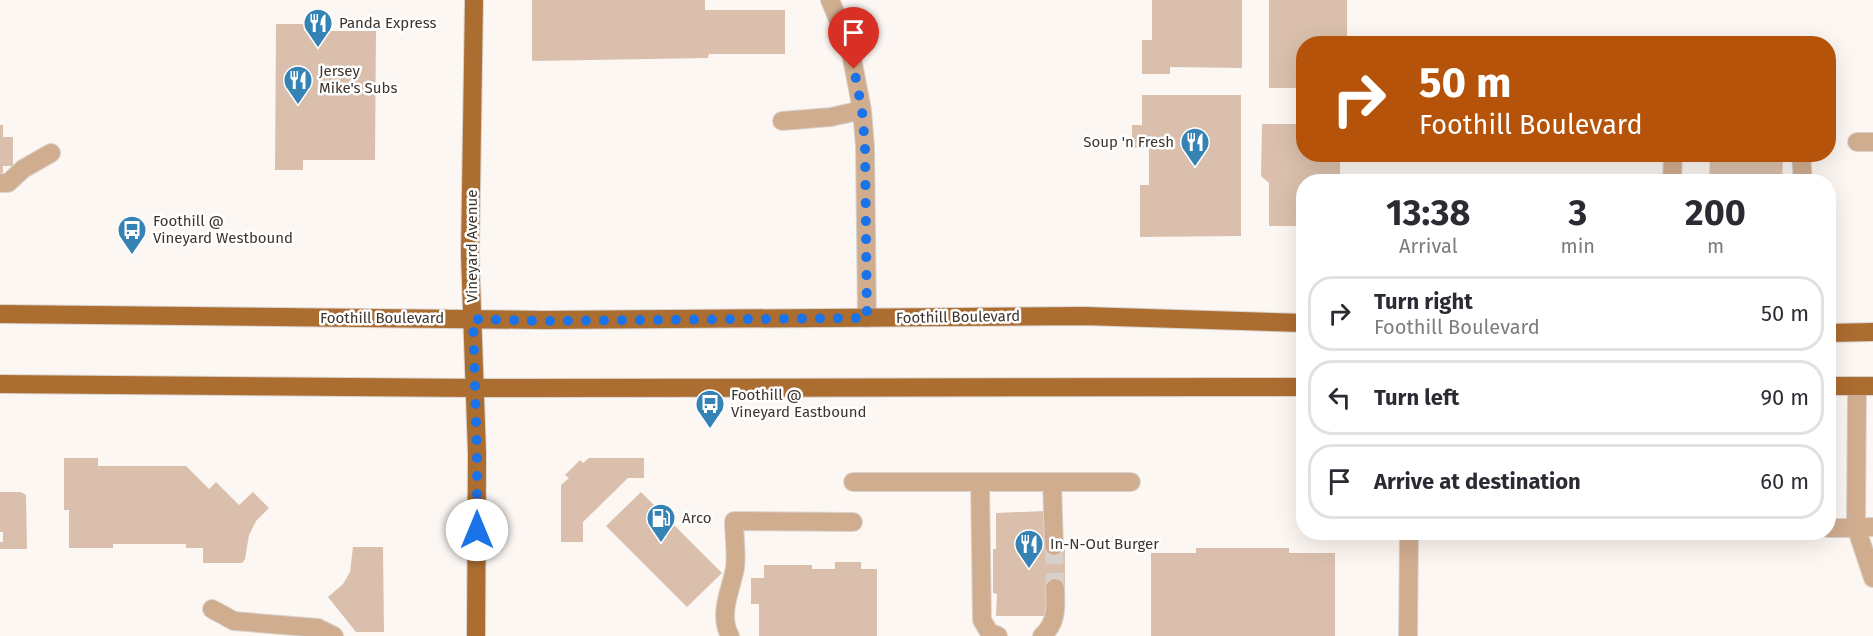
<!DOCTYPE html>
<style>
body{margin:0;font-family:"Fira Sans",sans-serif;background:#f2f2f3;color:#2b2b33;height:100vh;display:flex;flex-direction:column;font-size:22px;white-space:nowrap}
*{box-sizing:border-box;margin:0}
p{font-size:20px;color:#7c7c81}
.icon{flex:none;width:33px;height:33px;fill:none;stroke:currentColor;stroke-width:2;stroke-linecap:round;stroke-linejoin:round}
.map{position:relative;flex:1;overflow:hidden}
.sheet{position:absolute;left:1296px;top:174px;width:540px;height:366px;display:flex;flex-direction:column;background:#fff;border-radius:24px;box-shadow:0 6px 24px #0002}
.sheet>*{flex:none}
.banner{position:absolute;left:1296px;top:36px;width:540px;height:126px;border-radius:24px;box-shadow:0 6px 24px #0002;background:#b45309;color:#fff;overflow:hidden}
.pin{position:absolute;display:grid;place-items:center;width:51px;height:51px;color:#fff;margin:-62px -26px;border-radius:50% 50% 50% 0;rotate:-45deg;box-shadow:0 0 6px #0007}
.pin .icon{rotate:45deg}
.me{position:absolute;width:66px;margin:-33px;rotate:0deg;stroke-linejoin:round;filter:drop-shadow(0 0 4px #0008)}
.turn{display:flex;align-items:center;gap:21px;height:126px;padding:0 24px;font-size:27px}
.turn .icon{width:78px;height:78px;stroke-width:2.5}
.turn b{display:block;font-size:42px;line-height:51px}
.eta{display:flex;justify-content:space-evenly;align-items:center;height:102px;text-align:center}
.eta b{font-size:36px;font-weight:700;line-height:42px}
ul{padding:0;list-style:none}
li{display:flex;align-items:center;gap:18px;height:75px;margin:0 12px 9px;padding:0 12px;border:3px solid #e1e1e2;border-radius:24px}
li div{flex:1}
li b{display:block;font-size:22px}
li em{font-style:normal}
.map>svg:first-child{display:block}
.building{fill:#dac0ac}
.lines{fill:none;stroke-linecap:round;stroke-linejoin:round}
.minor-tunnel{stroke:#d6d0cb;stroke-width:18;stroke-dasharray:18 9;stroke-linecap:butt}
.minor-casing{stroke:#dad4cf;stroke-width:20}
.major-casing{stroke:#dad4cf;stroke-width:20}
.minor{stroke:#d1ad90;stroke-width:18}
.major{stroke:#ac6d31;stroke-width:18}
.route{stroke:#1a73e8;stroke-width:10;stroke-dasharray:0 18}
.labels{text-anchor:middle;stroke-width:5;stroke-linejoin:round;paint-order:stroke}
.poi-label{font-size:15px;fill:#3e342c;stroke:#fff;text-anchor:start}
.street-label{font-size:15px;fill:#3e342c;stroke:#fff}
</style>
<div class="map">
<svg width="1873" height="636" viewBox="0 0 1873 636">
<rect width="100%" height="100%" fill="#fcf7f3"/>
<path class="building" d="M 532,0 L 705,0 L 705,10 L 785,10 L 785,54 L 709,54 L 708,58 L 532,61 Z
M 1152,0 L 1242,0 L 1242,68 L 1170,67 L 1170,74 L 1142,74 L 1142,40 L 1152,40 Z
M 1269,0 L 1347,0 L 1347,44 L 1304,44 L 1304,88 L 1269,88 Z
M 276,24 L 304,24 L 304,31 L 376,31 L 375,160 L 303,160 L 303,170 L 275,170 Z
M 1142,95 L 1241,95 L 1241,236 L 1140,237 L 1140,185 L 1149,185 L 1149,148 L 1132,148 L 1132,125 L 1142,125 Z
M 1262,124 L 1304,124 L 1304,154 L 1353,154 L 1353,162 L 1340,162 L 1340,182 L 1304,182 L 1304,226 L 1269,226 L 1269,183 L 1261,176 Z
M 0,125 L 3,125 L 3,137 L 13,137 L 13,166 L 3,166 L 3,178 L 0,178 Z
M 1710,159 L 1783,159 L 1782,182 L 1709,182 Z
M 64,458 L 98,458 L 98,466 L 186,466 L 209,489 L 216,482 L 239,505 L 253,492 L 269,508 L 256,521 L 249,535 L 245,559 L 242,563 L 203,563 L 203,548 L 186,548 L 186,544 L 113,544 L 113,548 L 69,548 L 69,510 L 64,510 Z
M 589,458 L 644,458 L 644,478 L 628,478 L 583,522 L 583,542 L 561,542 L 561,485 L 569,478 L 565,475 L 580,460 L 583,463 Z
M 0,492 L 21,492 L 26,495 L 27,549 L 0,549 L 0,542 L 3,542 L 3,532 L 0,532 Z
M 641,492 L 722,573 L 687,607 L 606,526 Z
M 1045,511 L 1045,546 L 1065,546 L 1065,589 L 1048,588 L 1048,616 L 996,616 L 997,594 L 993,593 L 993,549 L 996,549 L 996,513 Z
M 353,547 L 383,547 L 384,632 L 356,632 L 328,597 L 343,584 L 350,572 Z
M 1196,548 L 1289,548 L 1289,553 L 1335,553 L 1335,636 L 1151,636 L 1151,553 L 1196,553 Z
M 835,562 L 861,562 L 861,569 L 877,569 L 877,636 L 759,636 L 759,604 L 751,604 L 751,578 L 764,578 L 764,565 L 812,565 L 812,569 L 835,569 Z"/>
<g class="lines">
<path class="minor-tunnel" d="M 1054,546 L 1055,588"/>
<g class="minor-casing">
<path id="minor" d="M 830,0 L 850,48 L 862,110 L 865,146 L 867,318
M 782,121 L 831,117 L 862,110
M 1857,142 L 1873,142
M 1801,154 L 1803,182
M 1672,182 L 1673,154
M 0,183 L 8,183 L 23,169 L 51,153
M 1857,386 L 1856,527 L 1873,578
M 853,482 L 1131,482
M 980,482 L 982,620 L 989,632 L 998,636
M 1052,482 L 1054,546
M 1828,528 L 1873,527
M 212,609 L 234,621 L 318,628 L 334,636
M 730,636 C 718,614 731,590 735,568 C 737,553 734,536 734,521 L 853,522
M 1042,636 C 1057,623 1056,607 1055,588
M 1408,636 L 1409,532"/>
</g>
<g class="major-casing">
<path id="major" d="M 474,0 L 470,254 L 477,454 L 476,636
M 0,314 L 544,320 L 1084,316 L 1304,323
M 1828,333 L 1873,332
M 0,384 L 475,388 L 1304,387
M 1828,386 L 1873,386"/>
</g>
<use href="#minor" class="minor"/>
<use href="#major" class="major"/>
</g>
<g class="lines">
<path class="route" d="M 477,530 L 477,454 L 473,319 L 544,321 L 867,318 L 865,146 L 862,110 L 854,69"/>
</g>
<defs>
<g id="restaurant-pin" transform="scale(1.5)"><path d="M0 17L-7.5 6A9.5 9.5 0 1 1 7.5 6Z" fill="#3582b4" stroke="#fff"/><path d="M-5-6h1v4h1v-4h1v4h1v-4h1v5L-1.5 .5V6h-2V.5L-5-1ZM5-6V6H3V1.5H1.5Q1.5-4 5-6Z" fill="#fff"/></g>
<g id="bus-pin" transform="scale(1.5)"><path d="M0 17L-7.5 6A9.5 9.5 0 1 1 7.5 6Z" fill="#3582b4" stroke="#fff"/><path d="M-5-6H5V4H4V6H2V4H-2V6H-4V4H-5ZM-3.5-4V0h7V-4ZM-3.5 1.2v1.5H-2V1.2ZM2 1.2v1.5H3.5V1.2Z" fill="#fff"/></g>
<g id="fuel-pin" transform="scale(1.5)"><path d="M0 17L-7.5 6A9.5 9.5 0 1 1 7.5 6Z" fill="#3582b4" stroke="#fff"/><path d="M-5.5-6h7V0h2V4h1.3V-2.5L3-4.5l.8-.8L6-3V5H2.5V1h-1V6h-7ZM-4.2-4.7v3.2H.2V-4.7Z" fill="#fff"/></g>
</defs>
<g fill-rule="evenodd">
<use href="#restaurant-pin" x="318" y="23"/>
<use href="#restaurant-pin" x="298" y="80"/>
<use href="#restaurant-pin" x="1195" y="142"/>
<use href="#bus-pin" x="132" y="230"/>
<use href="#bus-pin" x="710" y="404"/>
<use href="#fuel-pin" x="661" y="518"/>
<use href="#restaurant-pin" x="1029" y="544"/>
</g>
<g class="labels">
<g class="poi-label">
<text x="339" y="28">Panda Express</text>
<text x="319" y="76">Jersey<tspan x="319" dy="17">Mike's Subs</tspan></text>
<text x="1174" y="147" text-anchor="end">Soup 'n Fresh</text>
<text x="153" y="226">Foothill @<tspan x="153" dy="17">Vineyard Westbound</tspan></text>
<text x="731" y="400">Foothill @<tspan x="731" dy="17">Vineyard Eastbound</tspan></text>
<text x="682" y="523">Arco</text>
<text x="1050" y="549">In-N-Out Burger</text>
</g>
<g class="street-label">
<text transform="translate(472 246) rotate(-90)" y="5">Vineyard Avenue</text>
<text transform="translate(958 317) rotate(-1)" y="5">Foothill Boulevard</text>
<text x="382" y="323">Foothill Boulevard</text>
</g>
</g>
</svg>
<div class="pin" style="left:854px;top:69px;background:#d93025"><svg class="icon" aria-label="arrive" viewBox="0 0 24 24"><path d="M6 21V4h12l-3 4 3 4H6"/></svg></div>
<svg class="me" style="left:477px;top:530px" viewBox="-20 -20 40 40"><circle r="19" fill="#fff"/><path d="M0-13L10 11 0 6-10 11z" fill="#1a73e8"/></svg>
<div class="banner">
<div class="turn"><svg class="icon" aria-label="right" viewBox="0 0 24 24"><path d="M7 20v-9h11M14 6l5 5-5 5"/></svg><div><b>50 m</b>Foothill Boulevard</div></div>
</div>
<section class="sheet">
<div class="eta">
<div><b>13:38</b><p>Arrival</p></div>
<div><b>3</b><p>min</p></div>
<div><b>200</b><p>m</p></div>
</div>
<ul>
<li><svg class="icon" aria-label="right" viewBox="0 0 24 24"><path d="M7 20v-9h11M14 6l5 5-5 5"/></svg><div><b>Turn right</b><p>Foothill Boulevard</p></div><em>50 m</em></li>
<li><svg class="icon" aria-label="left" viewBox="0 0 24 24"><path d="M17 20v-9H6M10 6l-5 5 5 5"/></svg><div><b>Turn left</b></div><em>90 m</em></li>
<li><svg class="icon" aria-label="arrive" viewBox="0 0 24 24"><path d="M6 21V4h12l-3 4 3 4H6"/></svg><div><b>Arrive at destination</b></div><em>60 m</em></li>
</ul>
</section>
</div>
